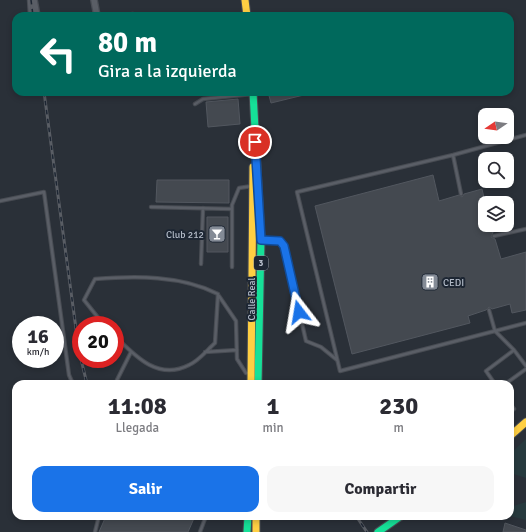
<!DOCTYPE html>
<html lang="es">
<style>
body{margin:0;font-family:Signika,sans-serif;background:#f7f7f7;color:#2b2b33;height:100vh;display:flex;flex-direction:column;font-size:15px;white-space:nowrap}
*{box-sizing:border-box;margin:0}
p{font-size:13px;color:#7c7c81}
.icon{flex:none;width:22px;height:22px;fill:none;stroke:currentColor;stroke-width:2;stroke-linecap:round;stroke-linejoin:round}
.map{position:relative;flex:1;overflow:hidden}
.panel{position:absolute;left:12px;top:380px;width:502px;height:140px;display:flex;flex-direction:column;background:#fff;border-radius:12px;box-shadow:0 2px 6px #0003}
.panel>*{flex:none}
.guide{position:absolute;left:12px;top:12px;width:502px;height:84px;border-radius:12px;box-shadow:0 2px 6px #0003;background:#00695c;color:#fff;overflow:hidden}
.needle{width:26px;rotate:257deg}
.buttons{position:absolute;left:478px;top:108px;display:grid;gap:8px}
.buttons a{display:grid;place-items:center;width:36px;height:36px;border-radius:8px;background:#fff;box-shadow:0 2px 6px #0003;font-size:20px}
.speed{position:absolute;left:12px;top:316px;display:flex;gap:8px;font-size:20px;font-weight:700;text-align:center}
.speed>*{display:grid;place-content:center;width:52px;height:52px;border-radius:50%;background:#fff;box-shadow:0 2px 6px #0003;line-height:1}
.speed small{font-size:10px;font-weight:400}
.speed .limit{border:6px solid #d22;background:#fff;color:#111}
.pin{position:absolute;display:grid;place-items:center;width:34px;height:34px;color:#fff;margin:-17px;border:2px solid #fff;border-radius:50%;box-shadow:0 1px 4px #0007}
.me{position:absolute;width:44px;margin:-22px;rotate:346deg;stroke-linejoin:round;filter:drop-shadow(0 0 3px #0008)}
.turn{display:flex;align-items:center;gap:14px;height:84px;padding:0 20px;font-size:18px}
.turn .icon{width:52px;height:52px;stroke-width:2.5}
.turn b{display:block;font-size:28px;line-height:34px}
.eta{display:flex;justify-content:space-evenly;align-items:center;height:68px;text-align:center}
.eta b{font-size:24px;font-weight:700;line-height:28px}
.action{display:flex;gap:8px;margin-top:auto;padding:8px 20px}
.action a{flex:1;height:46px;border-radius:12px;background:#1a73e8;color:#fff;font-size:16px;font-weight:700;line-height:46px;text-align:center}
.action a+a{background:#f7f7f7;color:#2b2b33}
.map>svg:first-child{display:block}
.green{fill:#273a3e}
.building{fill:#444950;stroke:#52575f}
.lines{fill:none;stroke-linecap:round;stroke-linejoin:round}
.lane-casing{stroke:#484c53;stroke-width:4.5}
.street-casing{stroke:#484c53;stroke-width:8}
.fast-casing{stroke:#484c53;stroke-width:9}
.slow-casing{stroke:#484c53;stroke-width:9}
.lane{stroke:#5a5e66;stroke-width:2.5}
.street{stroke:#5a5e66;stroke-width:5.5}
.fast{stroke:#16e098;stroke-width:7}
.slow{stroke:#ffcf43;stroke-width:7}
.rail-casing{stroke:#595d64;stroke-width:3}
.rail{stroke:#1d2633;stroke-width:1.5;stroke-dasharray:4.5;stroke-linecap:butt}
.route-casing{stroke:#114b97;stroke-width:10}
.route{stroke:#1a73e8;stroke-width:7}
.labels{text-anchor:middle;stroke-width:4;stroke-linejoin:round;paint-order:stroke}
.shield{fill:#1d2633;stroke:#878f9c;stroke-width:1}
.shield-label{font-size:9px;font-weight:bold;fill:#b4bcc9}
.poi-label{font-size:10px;fill:#b4bcc9;stroke:#1d2633;text-anchor:end}
.street-label{font-size:10px;fill:#b4bcc9;stroke:#1d2633}
</style>
<div class="map">
<svg width="526" height="532" viewBox="0 0 526 532">
<rect width="100%" height="100%" fill="#2a3038"/>
<path class="green" d="M 526,439 L 526,478 L 510,473 L 510,454 Z
M 526,502 L 526,520 L 510,516 L 510,507 Z"/>
<path class="building" d="M 268,92 L 308,92 L 308,94 L 271,103 Z
M 238,99 L 240,124 L 208,127 L 206,102 Z
M 433,175 L 439,201 L 459,195 L 462,197 L 464,194 L 482,189 L 485,202 L 485,225 L 491,225 L 493,233 L 491,237 L 495,239 L 501,259 L 526,252 L 526,310 L 512,313 L 510,304 L 492,309 L 489,307 L 486,310 L 468,316 L 470,323 L 352,354 L 315,206 Z
M 157,180 L 229,180 L 229,203 L 156,202 Z
M 207,217 L 228,217 L 228,252 L 207,252 Z
M 106,516 L 195,516 L 188,532 L 99,532 Z
M 505,523 L 526,530 L 526,532 L 503,532 Z"/>
<g class="lines">
<g class="lane-casing">
<path id="lane" d="M 29,0 L 30,16
M 115,16 L 133,14
M 195,104 L 203,99 L 252,94
M 526,135 L 453,155 L 297,192 L 340,371 L 526,323
M 453,155 L 461,194
M 0,201 L 44,192 L 69,375 L 73,384
M 151,207 L 232,209
M 494,236 L 526,229
M 262,240 L 280,241 L 284,245 L 306,341 L 321,347 L 337,360
M 201,264 L 203,208
M 232,267 L 232,205 L 239,188 L 252,186
M 219,296 L 236,321 L 237,359 L 246,373 L 250,373
M 489,310 L 495,331 L 514,350 L 526,366
M 104,325 L 84,300 L 95,279 C 135,276 181,275 218,294 L 215,343 C 208,349 199,361 189,365 C 158,381 135,356 115,336
M 205,352 L 237,350
M 117,380 L 131,352
M 508,382 L 526,369
M 495,384 L 486,371 L 514,350
M 510,404 L 514,409 L 510,412
M 95,532 L 99,516
M 200,532 L 206,516"/>
</g>
<g class="street-casing">
<path id="street" d="M 34,0 L 37,16
M 94,0 L 97,16"/>
</g>
<g class="fast-casing">
<path id="fast" d="M 253,92 L 261,240 L 258,384
M 247,532 L 248,516
M 378,532 L 401,516"/>
</g>
<g class="slow-casing">
<path id="slow" d="M 245,0 L 247,16
M 251,384 L 253,167
M 510,436 L 526,422
M 256,516 L 256,532"/>
</g>
<use href="#lane" class="lane"/>
<use href="#street" class="street"/>
<use href="#fast" class="fast"/>
<use href="#slow" class="slow"/>
<g class="rail-casing">
<path id="rail" d="M 31,0 L 33,16
M 44,92 L 79,351 L 87,384
M 356,516 L 367,532"/>
</g>
<use href="#rail" class="rail"/>
</g>
<g class="lines">
<g class="route-casing">
<path id="route" d="M 255,142 L 261,240 L 280,241 L 284,246 L 299,312"/>
</g>
<use href="#route" class="route"/>
</g>
<defs>
<g id="bar-square" transform="scale(0.9)"><rect x="-9" y="-9" width="18" height="18" rx="4" fill="#848b96" stroke="#1d2633"/><path d="M-6-5H6L.8 .8V4.5H3.5V6h-7V4.5H-.8V.8Z" fill="#fff"/></g>
<g id="building-square" transform="scale(0.9)"><rect x="-9" y="-9" width="18" height="18" rx="4" fill="#848b96" stroke="#1d2633"/><path d="M-4-6H4V6H1V3H-1V6H-4ZM-2.5-4.3h1.7v1.8h-1.7ZM.8-4.3h1.7v1.8H.8ZM-2.5-1h1.7V.8h-1.7ZM.8-1h1.7V.8H.8Z" fill="#fff"/></g>
</defs>
<g fill-rule="evenodd">
<use href="#bar-square" x="217" y="234"/>
<use href="#building-square" x="430" y="282"/>
</g>
<g class="labels">
<rect class="shield" x="254" y="256" width="14" height="14" rx="3"/>
<g class="shield-label">
<text x="261" y="266">3</text>
</g>
<g class="poi-label">
<text x="204" y="238">Club 212</text>
<text x="443" y="286" text-anchor="start">CEDI</text>
</g>
<g class="street-label">
<text transform="translate(251 299) rotate(-90)" y="4">Calle Real</text>
</g>
</g>
</svg>
<div class="buttons">
<a><svg class="needle" viewBox="-14 -14 28 28"><path d="M0-13l5 13h-10z" fill="#e53935"/><path d="M0 13l5-13h-10z" fill="#7c7c81"/></svg></a>
<a><svg class="icon" aria-label="search" viewBox="0 0 24 24"><circle cx="10" cy="10" r="6"/><path d="M15 15l6 6"/></svg></a>
<a><svg class="icon" aria-label="layers" viewBox="0 0 24 24"><path d="M12 4l9 5-9 5-9-5zM3 14l9 5 9-5"/></svg></a>
</div>
<div class="speed"><div>16<small>km/h</small></div><div class="limit">20</div></div>
<div class="pin" style="left:255px;top:142px;background:#d93025"><svg class="icon" aria-label="arrive" viewBox="0 0 24 24"><path d="M6 21V4h12l-3 4 3 4H6"/></svg></div>
<svg class="me" style="left:299px;top:312px" viewBox="-20 -20 40 40"><path d="M0-17L14 15 0 8-14 15z" fill="#1a73e8" stroke="#fff" stroke-width="4"/></svg>
<div class="guide">
<div class="turn"><svg class="icon" aria-label="left" viewBox="0 0 24 24"><path d="M17 20v-9H6M10 6l-5 5 5 5"/></svg><div><b>80 m</b>Gira a la izquierda</div></div>
</div>
<section class="panel">
<div class="eta">
<div><b>11:08</b><p>Llegada</p></div>
<div><b>1</b><p>min</p></div>
<div><b>230</b><p>m</p></div>
</div>
<div class="action"><a>Salir</a><a>Compartir</a></div>
</section>
</div>
